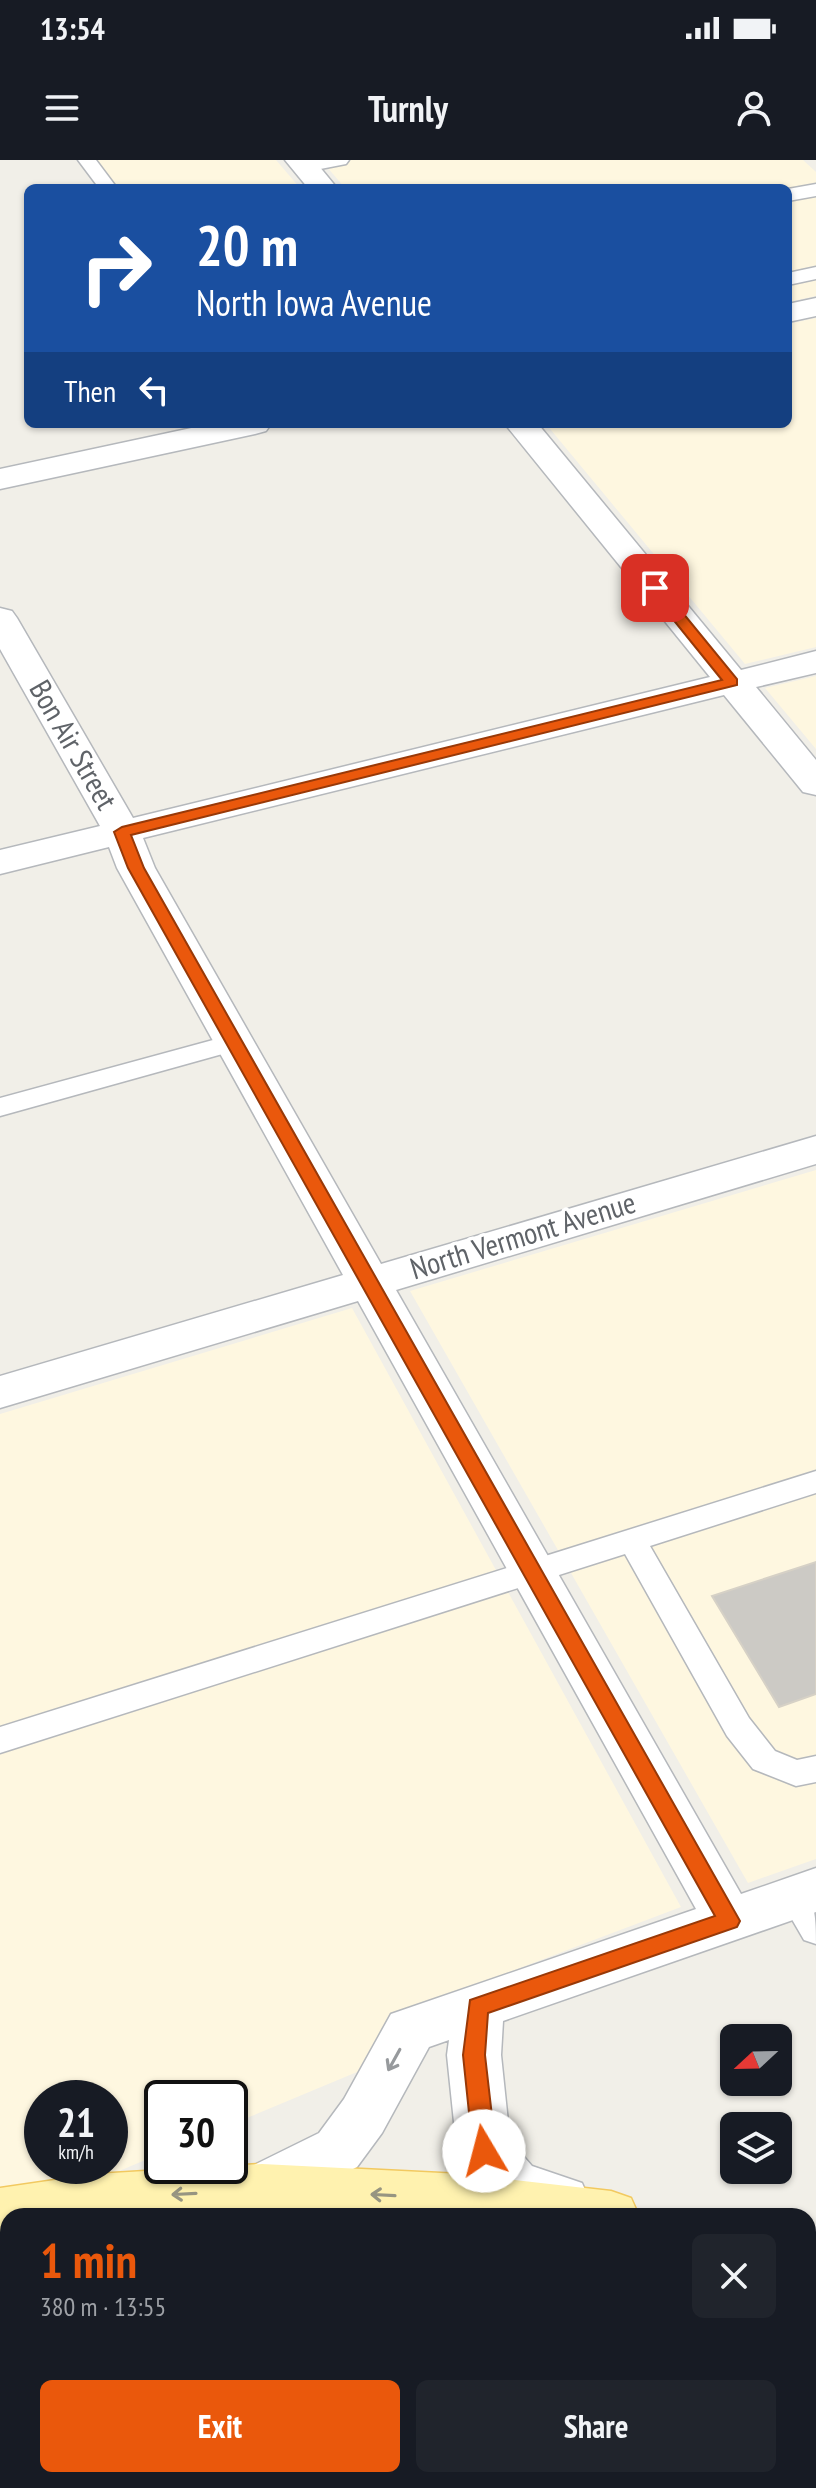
<!DOCTYPE html>
<meta charset="utf-8">
<style>
body{margin:0;font-family:"PT Sans Narrow",sans-serif;background:#20242c;color:#f1f3f6;height:100vh;display:flex;flex-direction:column;font-size:30px;white-space:nowrap}
*{box-sizing:border-box;margin:0}
p{font-size:26px;color:#9ea1a6}
.icon{flex:none;width:44px;height:44px;fill:none;stroke:currentColor;stroke-width:2;stroke-linecap:round;stroke-linejoin:round}
.map{position:relative;flex:1;overflow:hidden}
.side{position:absolute;left:0px;top:2048px;width:816px;height:280px;display:flex;flex-direction:column;background:#171b24;border-radius:24px 24px 0 0;box-shadow:0 2px 6px #0004}
.side>*{flex:none}
.hud{position:absolute;left:24px;top:24px;width:768px;height:244px;border-radius:12px;box-shadow:0 2px 6px #0004;background:#1a4fa0;color:#fff;overflow:hidden}
.needle{width:52px;rotate:248deg}
.fabs{position:absolute;left:720px;top:1864px;display:grid;gap:16px}
.fabs a{display:grid;place-items:center;width:72px;height:72px;border-radius:12px;background:#171b24;box-shadow:0 2px 6px #0004;font-size:40px}
.speed{position:absolute;left:24px;top:1920px;display:flex;gap:16px;font-size:40px;font-weight:700;text-align:center}
.speed>*{display:grid;place-content:center;width:104px;height:104px;border-radius:50%;background:#171b24;box-shadow:0 2px 6px #0004;line-height:1}
.speed small{font-size:20px;font-weight:400}
.speed .limit{border:4px solid #111;border-radius:12px;background:#fff;color:#111}
.pin{position:absolute;display:grid;place-items:center;width:68px;height:68px;color:#fff;margin:-34px;border-radius:16px;box-shadow:0 4px 12px #0006}
.me{position:absolute;width:88px;margin:-44px;rotate:352deg;stroke-linejoin:round;filter:drop-shadow(0 0 6px #0008)}
.turn{display:flex;align-items:center;gap:28px;height:168px;padding:0 40px;font-size:36px}
.turn .icon{width:104px;height:104px;stroke-width:2.5}
.turn b{display:block;font-size:56px;line-height:68px}
.then{display:flex;align-items:center;height:76px;padding:0 40px;background:#0003;gap:16px;font-size:30px}
.round{display:grid;place-items:center;flex:none;width:84px;height:84px;border-radius:12px;background:#20242c}
.headline{display:flex;align-items:center;justify-content:space-between;height:136px;padding:0 40px}
h1{font-size:48px;font-weight:700;line-height:60px;color:#ea580c}
.cta{display:flex;gap:16px;margin-top:auto;padding:16px 40px}
.cta a{flex:1;height:92px;border-radius:12px;background:#ea580c;color:#fff;font-size:32px;font-weight:700;line-height:92px;text-align:center}
.cta a+a{background:#20242c;color:#f1f3f6}
.status{display:flex;justify-content:space-between;align-items:center;height:56px;padding:0 40px;background:#171b24;direction:ltr}
.status svg{height:22px;fill:currentColor}
header{display:flex;justify-content:space-between;align-items:center;height:104px;padding:0 40px;background:#171b24;font-size:36px;font-weight:700}
.map>svg:first-child{display:block}
.commercial{fill:#fef7e0;fill-rule:evenodd}
.building{fill:#cccac5;stroke:#d6d1c6;stroke-width:2}
.lines{fill:none;stroke-linecap:round;stroke-linejoin:round}
.lane-casing{stroke:#b5b8bc;stroke-width:3}
.street-casing{stroke:#b5b8bc;stroke-width:3}
.primary-casing{stroke:#f2c960;stroke-width:3}
.lane{fill:#fff;fill-rule:evenodd}
.street{fill:#fff;fill-rule:evenodd}
.primary{fill:#fff2af;fill-rule:evenodd}
.oneway{stroke:#979a9d}
.oneway2{stroke:#979581}
.route{fill:#ea580c;stroke:#983908;stroke-width:2}
.labels{text-anchor:middle;stroke-width:7;stroke-linejoin:round;paint-order:stroke}
.street-label{font-size:30px;fill:#5f6368;stroke:#fff}
</style>
<div class="status"><b>13:54</b><svg viewBox="0 0 49 12"><path d="M0 12V9h3v3zM5 12V6h3v6zM10 12V3h3v9zM15 12V0h3v12zM26 1h20v11H26zM47 4h2v5h-2z"/></svg></div>
<header><svg class="icon" aria-label="menu" viewBox="0 0 24 24"><path d="M4 6h16M4 12h16M4 18h16"/></svg>Turnly<svg class="icon" aria-label="person" viewBox="0 0 24 24"><circle cx="12" cy="8" r="4"/><path d="M4 21q1-7 8-7t8 7"/></svg></header>
<div class="map">
<svg width="816" height="2328" viewBox="0 0 816 2328">
<rect width="100%" height="100%" fill="#f1efe8"/>
<path class="commercial" d="M 87,0 L 276,0 L 300,28 L 108,28 Z
M 321,0 L 803,0 L 816,12 L 816,136 L 788,142 L 788,28 L 345,28 Z
M 816,158 L 816,487 L 745,504 L 546,264 L 788,264 L 788,164 Z
M 816,516 L 816,589 L 765,528 Z
M 816,1010 L 816,1699 L 748,1723 L 410,1131 Z
M 352,1148 L 681,1747 L 462,1830 L 445,1842 L 405,1892 L 230,1965 L 230,1938 L 162,1938 L 162,1993 L 0,2061 L 0,1254 ZM 42,1938 L 110,1938 L 110,2006 L 42,2006 Z"/>
<path class="building" d="M 816,1402 L 816,1534 L 779,1547 L 712,1436 Z"/>
<g class="lines">
<g class="lane-casing">
<path id="lane" d="M 78,0 L 96,0 L 117,28 L 99,28 Z
M 313,0 L 349,0 L 346,4 L 305,12 L 296,7 L 299,3 Z
M 816,24 L 816,36 L 788,41 L 788,29 Z
M 816,107 L 816,119 L 788,125 L 788,113 Z
M 235,874 L 244,876 L 248,882 L 244,888 L 0,956 L 0,938 Z
M 816,1311 L 816,1333 L 650,1386 L 749,1558 L 775,1591 L 797,1600 L 816,1596 L 816,1622 L 796,1626 L 753,1609 L 727,1576 L 625,1394 L 0,1593 L 0,1567 Z
M 795,1723 C 816,1733 816,1760 816,1784 L 804,1780 L 779,1737 L 783,1727 Z"/>
</g>
<g class="street-casing">
<path id="street" d="M 285,0 L 314,0 L 337,28 L 308,28 Z
M 816,138 L 816,156 L 788,162 L 788,144 Z
M 210,264 L 271,264 L 266,271 L 255,274 L 0,329 L 0,309 Z
M 505,264 L 538,264 L 741,510 L 816,491 L 816,513 L 756,527 L 816,600 L 816,635 L 803,632 L 724,535 L 143,678 L 155,708 L 381,1104 L 816,976 L 816,1004 L 396,1130 L 741,1734 L 816,1708 L 816,1752 L 503,1861 L 501,1895 L 510,1981 L 532,2006 L 582,2023 L 590,2041 L 583,2056 L 532,2056 L 494,2043 L 465,2008 L 457,1991 L 447,1895 L 449,1880 L 429,1887 L 382,1973 L 357,2007 L 262,2054 L 242,2047 L 234,2029 L 242,2011 L 319,1973 L 344,1939 L 391,1854 L 696,1749 L 358,1141 L 0,1248 L 0,1216 L 343,1115 L 117,708 L 109,687 L 0,714 L 0,690 L 100,666 L 0,489 L 0,448 L 12,451 L 17,458 L 133,658 L 710,517 Z"/>
</g>
<g class="primary-casing">
<path id="primary" d="M 262,2004 L 461,2014 L 611,2031 L 631,2038 L 639,2056 L 8,2056 L 8,2077 L 0,2078 L 0,2028 L 96,2014 Z
M 808,2072 L 816,2074 L 816,2126 L 808,2124 Z
M 8,2114 L 8,2166 L 0,2167 L 0,2115 Z
M 808,2175 L 816,2177 L 816,2231 L 808,2229 Z"/>
</g>
<use href="#lane" class="lane"/>
<use href="#street" class="street"/>
<use href="#primary" class="primary"/>
</g>
<defs><path id="oneway-shaft" d="M-6 0H5M1.5-3L5.5 0L1.5 3" fill="none" stroke-width="1.6" stroke-linecap="round" stroke-linejoin="round" transform="scale(2)"/></defs>
<use class="oneway" href="#oneway-shaft" transform="translate(394 1900) rotate(119)"/>
<g class="oneway2">
<use href="#oneway-shaft" transform="translate(184 2034) rotate(177)"/>
<use href="#oneway-shaft" transform="translate(383 2035) rotate(-177)"/>
</g>
<path class="route" d="M 655,424 L 660,425 L 737,519 L 737,525 L 131,675 L 144,708 L 740,1761 L 737,1767 L 488,1853 L 485,1895 L 496,1991 L 492,1998 L 484,2001 L 476,1998 L 473,1991 L 463,1895 L 470,1840 L 715,1756 L 128,708 L 114,672 L 122,667 L 722,520 L 650,431 L 648,428 Z"/>
<g class="labels">
<g class="street-label">
<text transform="translate(73 585) rotate(60)" y="10">Bon Air Street</text>
<text transform="translate(523 1076) rotate(-17)" y="10">North Vermont Avenue</text>
</g>
</g>
</svg>
<div class="fabs">
<a><svg class="needle" viewBox="-14 -14 28 28"><path d="M0-13l5 13h-10z" fill="#e53935"/><path d="M0 13l5-13h-10z" fill="#9ea1a6"/></svg></a>
<a><svg class="icon" aria-label="layers" viewBox="0 0 24 24"><path d="M12 4l9 5-9 5-9-5zM3 14l9 5 9-5"/></svg></a>
</div>
<div class="speed"><div>21<small>km/h</small></div><div class="limit">30</div></div>
<div class="pin" style="left:655px;top:428px;background:#d93025"><svg class="icon" aria-label="arrive" viewBox="0 0 24 24"><path d="M6 21V4h12l-3 4 3 4H6"/></svg></div>
<svg class="me" style="left:484px;top:1991px" viewBox="-20 -20 40 40"><circle r="19" fill="#fff"/><path d="M0-13L10 11 0 6-10 11z" fill="#ea580c"/></svg>
<div class="hud">
<div class="turn"><svg class="icon" aria-label="right" viewBox="0 0 24 24"><path d="M7 20v-9h11M14 6l5 5-5 5"/></svg><div><b>20 m</b>North Iowa Avenue</div></div>
<div class="then">Then<svg class="icon" aria-label="left" viewBox="0 0 24 24"><path d="M17 20v-9H6M10 6l-5 5 5 5"/></svg></div>
</div>
<section class="side">
<div class="headline"><div><h1>1 min</h1><p>380 m · 13:55</p></div><a class="round"><svg class="icon" aria-label="close" viewBox="0 0 24 24"><path d="M6 6l12 12M18 6L6 18"/></svg></a></div>
<div class="cta"><a>Exit</a><a>Share</a></div>
</section>
</div>
